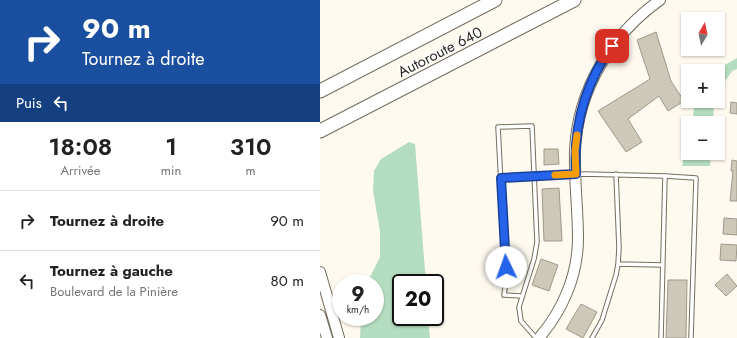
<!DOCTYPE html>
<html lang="fr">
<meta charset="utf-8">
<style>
body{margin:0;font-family:Jost,sans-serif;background:#f6f6f6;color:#222;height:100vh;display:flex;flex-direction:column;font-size:15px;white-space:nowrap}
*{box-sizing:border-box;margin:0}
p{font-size:13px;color:#767676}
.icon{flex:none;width:22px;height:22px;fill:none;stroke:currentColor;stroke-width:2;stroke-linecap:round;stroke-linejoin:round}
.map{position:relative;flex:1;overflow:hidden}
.side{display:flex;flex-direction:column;background:#fff;width:320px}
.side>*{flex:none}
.guide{background:#1a4fa0;color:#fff;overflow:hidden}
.needle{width:26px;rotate:9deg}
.controls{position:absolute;left:361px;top:12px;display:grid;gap:8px}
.controls a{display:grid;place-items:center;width:44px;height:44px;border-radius:0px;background:#fff;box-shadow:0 1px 3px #0004;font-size:20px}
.speed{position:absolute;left:12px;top:274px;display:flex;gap:8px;font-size:20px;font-weight:700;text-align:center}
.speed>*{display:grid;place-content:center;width:52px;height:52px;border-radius:50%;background:#fff;box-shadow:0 1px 3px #0004;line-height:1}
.speed small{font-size:10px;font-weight:400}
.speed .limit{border:2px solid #111;border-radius:6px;background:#fff;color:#111}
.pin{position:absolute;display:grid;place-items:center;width:34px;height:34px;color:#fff;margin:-17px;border-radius:8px;box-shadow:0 2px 6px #0006}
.me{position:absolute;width:44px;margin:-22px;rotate:357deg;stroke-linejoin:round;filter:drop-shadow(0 0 3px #0008)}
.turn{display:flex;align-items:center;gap:14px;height:84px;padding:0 16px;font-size:18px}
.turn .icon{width:52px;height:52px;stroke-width:2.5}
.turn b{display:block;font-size:28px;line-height:34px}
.then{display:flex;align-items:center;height:38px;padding:0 16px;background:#0003;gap:8px;font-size:15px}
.eta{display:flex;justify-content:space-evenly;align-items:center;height:68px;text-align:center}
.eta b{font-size:24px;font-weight:600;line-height:28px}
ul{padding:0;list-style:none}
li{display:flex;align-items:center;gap:12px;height:60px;padding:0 16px;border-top:1px solid #e0e0e0}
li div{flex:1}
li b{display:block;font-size:15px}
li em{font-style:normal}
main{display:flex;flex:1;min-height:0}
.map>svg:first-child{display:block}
.green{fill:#b4dcbf}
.building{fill:#cec8b8;stroke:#9f998a}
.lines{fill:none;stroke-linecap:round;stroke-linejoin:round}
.lane-casing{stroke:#746e5f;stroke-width:5.5}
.secondary-casing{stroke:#746e5f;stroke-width:12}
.highway-casing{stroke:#746e5f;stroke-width:15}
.lane{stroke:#fff;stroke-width:3.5}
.secondary{stroke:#fff;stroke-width:10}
.highway{stroke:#fff;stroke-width:13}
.route-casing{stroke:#184099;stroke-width:10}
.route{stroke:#2563eb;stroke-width:7}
.slow{stroke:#f59e0b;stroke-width:7}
.labels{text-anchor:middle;stroke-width:3;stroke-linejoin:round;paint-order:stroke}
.street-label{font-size:15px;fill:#2c2923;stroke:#fff}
</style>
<main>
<section class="side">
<div class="guide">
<div class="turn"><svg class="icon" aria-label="right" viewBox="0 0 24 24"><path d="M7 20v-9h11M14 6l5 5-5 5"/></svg><div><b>90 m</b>Tournez à droite</div></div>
<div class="then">Puis<svg class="icon" aria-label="left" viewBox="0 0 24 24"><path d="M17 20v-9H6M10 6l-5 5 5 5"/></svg></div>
</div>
<div class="eta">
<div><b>18:08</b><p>Arrivée</p></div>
<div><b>1</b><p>min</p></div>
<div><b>310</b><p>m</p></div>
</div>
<ul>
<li><svg class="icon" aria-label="right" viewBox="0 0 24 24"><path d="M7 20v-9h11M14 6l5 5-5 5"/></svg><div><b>Tournez à droite</b></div><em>90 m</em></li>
<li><svg class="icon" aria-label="left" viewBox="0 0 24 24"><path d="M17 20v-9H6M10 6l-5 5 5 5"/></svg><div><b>Tournez à gauche</b><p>Boulevard de la Pinière</p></div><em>80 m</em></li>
</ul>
</section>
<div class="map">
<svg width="417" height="338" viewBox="0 0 417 338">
<rect width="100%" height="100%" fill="#fefaf0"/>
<path class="green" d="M 417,58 L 417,69 L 412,71 L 398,92 L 398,71 L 394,71 Z
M 374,101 L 394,101 L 393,123 L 373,123 Z
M 89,142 L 95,144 L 106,283 L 81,283 L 81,317 L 108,317 L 110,338 L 40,338 L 41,317 L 55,317 L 55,283 L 47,283 L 60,257 L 60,231 L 53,191 L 54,171 L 61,159 Z
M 368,142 L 368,153 L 391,153 L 390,166 L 362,166 Z"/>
<path class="building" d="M 336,32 L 351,81 L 364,101 L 348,111 L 339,96 L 308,119 L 322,142 L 306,152 L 278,111 L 330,79 L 317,40 Z
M 411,102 L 417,103 L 417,114 L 410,113 Z
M 224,149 L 238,149 L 239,164 L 224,165 Z
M 412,160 L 417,161 L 417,201 L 410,201 L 413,171 L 411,171 Z
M 239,188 L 242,241 L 224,241 L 222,189 Z
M 404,218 L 417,219 L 417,235 L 403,234 Z
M 401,244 L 417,245 L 416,261 L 400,260 Z
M 221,259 L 238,265 L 229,291 L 212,285 Z
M 407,274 L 417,286 L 406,296 L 395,285 Z
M 348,280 L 367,280 L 366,338 L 346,338 Z
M 261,304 L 277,312 L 263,338 L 246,329 Z"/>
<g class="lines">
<g class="lane-casing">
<path id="lane" d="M 345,176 L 376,178 L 371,338
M 181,178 L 264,174 L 345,176 L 341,338
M 298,264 L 343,265
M 202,296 L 184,295 L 186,281 L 178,127 L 212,126 L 217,242 L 214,259 L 199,307 L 201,321 L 216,338
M 272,338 L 282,320 L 296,275 L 298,264 L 299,248 L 296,174"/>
</g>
<g class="secondary-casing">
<path id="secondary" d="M 0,272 L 19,338
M 0,315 L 7,338
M 219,338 C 243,310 258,275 258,238 C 258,209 254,180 255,150 C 258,89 291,35 340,0"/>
</g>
<g class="highway-casing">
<path id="highway" d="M 0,91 L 175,0
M 0,131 L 254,0"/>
</g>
<use href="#lane" class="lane"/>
<use href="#secondary" class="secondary"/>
<use href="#highway" class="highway"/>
</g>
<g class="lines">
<g class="route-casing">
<path id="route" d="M 186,267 L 181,178 L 256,174 C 253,128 265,84 292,46"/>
</g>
<use href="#route" class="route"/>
<path class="slow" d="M 235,175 L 256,174 L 255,151 L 257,135"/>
</g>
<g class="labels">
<g class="street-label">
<text transform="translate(120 52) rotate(-27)" y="5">Autoroute 640</text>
</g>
</g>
</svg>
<div class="controls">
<a><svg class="needle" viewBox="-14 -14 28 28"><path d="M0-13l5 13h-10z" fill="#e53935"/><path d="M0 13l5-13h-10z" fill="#767676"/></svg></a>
<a>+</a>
<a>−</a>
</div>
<div class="speed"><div>9<small>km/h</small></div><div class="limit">20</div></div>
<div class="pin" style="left:292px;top:46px;background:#d93025"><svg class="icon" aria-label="arrive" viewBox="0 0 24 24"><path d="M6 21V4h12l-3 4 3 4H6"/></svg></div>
<svg class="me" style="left:186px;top:267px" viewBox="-20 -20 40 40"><circle r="19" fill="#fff"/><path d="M0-13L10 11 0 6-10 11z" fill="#2563eb"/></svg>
</div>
</main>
